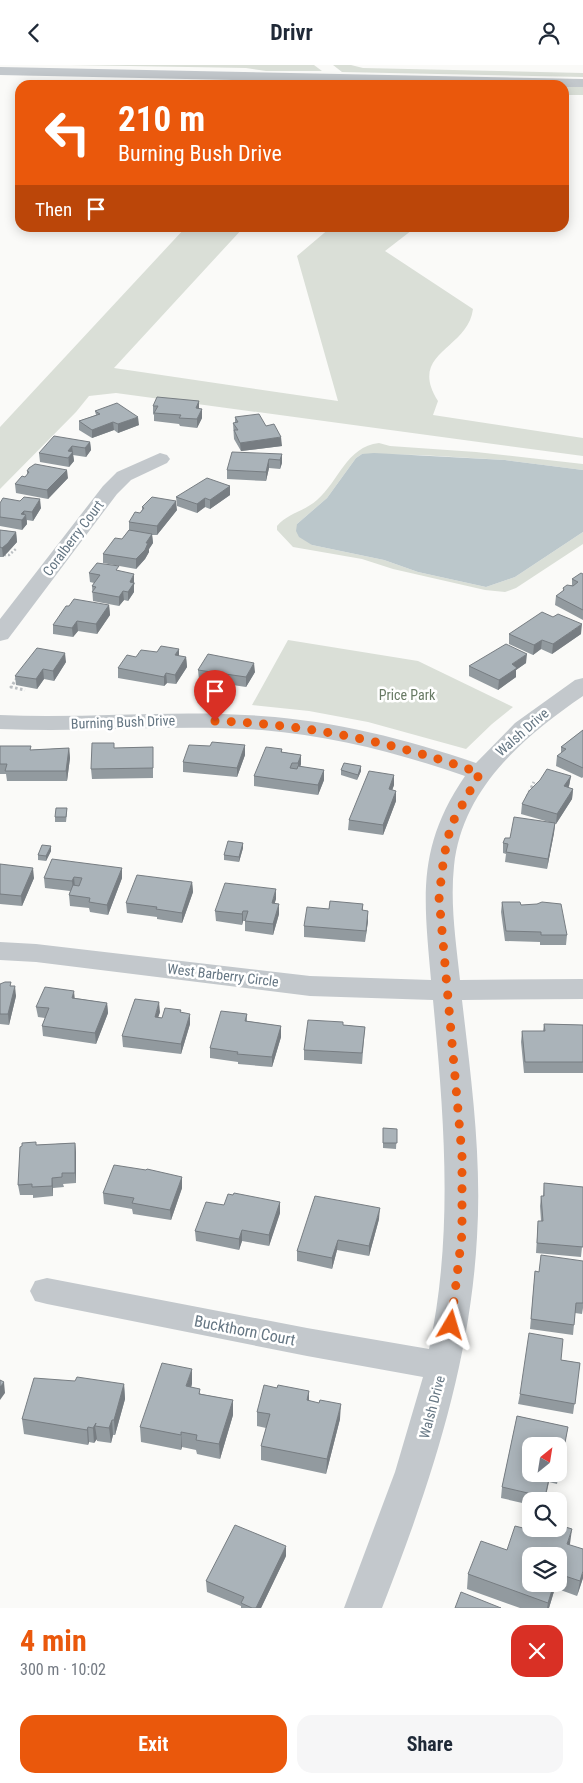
<!DOCTYPE html>
<meta charset="utf-8">
<style>
body{margin:0;font-family:"Roboto Condensed",sans-serif;background:#f6f6f7;color:#1f2937;height:100vh;display:flex;flex-direction:column;font-size:19px;white-space:nowrap}
*{box-sizing:border-box;margin:0}
p{font-size:16px;color:#747a83}
.icon{flex:none;width:28px;height:28px;fill:none;stroke:currentColor;stroke-width:2;stroke-linecap:round;stroke-linejoin:round}
.map{position:relative;height:1543px;overflow:hidden}
.sheet{display:flex;flex-direction:column;background:#fff;flex:1}
.sheet>*{flex:none}
.top-card{position:absolute;left:15px;top:15px;width:554px;height:152px;border-radius:15px;box-shadow:0 2px 12px #0003;background:#ea580c;color:#fff;overflow:hidden}
.needle{width:32px;rotate:30deg}
.buttons{position:absolute;left:522px;top:1372px;display:grid;gap:10px}
.buttons a{display:grid;place-items:center;width:45px;height:45px;border-radius:10px;background:#fff;box-shadow:0 2px 12px #0003;font-size:25px}
.pin{position:absolute;display:grid;place-items:center;width:42px;height:42px;color:#fff;margin:-51px -21px;border-radius:50% 50% 50% 0;rotate:-45deg;box-shadow:0 0 5px #0007}
.pin .icon{rotate:45deg}
.me{position:absolute;width:55px;margin:-28px;rotate:7deg;stroke-linejoin:round;filter:drop-shadow(0 0 4px #0008)}
.turn{display:flex;align-items:center;gap:18px;height:105px;padding:0 20px;font-size:22px}
.turn .icon{width:65px;height:65px;stroke-width:2.5}
.turn b{display:block;font-size:35px;line-height:42px}
.then{display:flex;align-items:center;height:48px;padding:0 20px;background:#0003;gap:10px;font-size:19px}
.round{display:grid;place-items:center;flex:none;width:52px;height:52px;border-radius:15px;background:#f6f6f7}
.overview{display:flex;align-items:center;justify-content:space-between;height:85px;padding:0 20px}
h1{font-size:30px;font-weight:700;line-height:38px;color:#ea580c}
.action{display:flex;gap:10px;margin-top:auto;padding:10px 20px}
.action a{flex:1;height:58px;border-radius:15px;background:#ea580c;color:#fff;font-size:20px;font-weight:700;line-height:58px;text-align:center}
.action a+a{background:#f6f6f7;color:#1f2937}
header{display:flex;justify-content:space-between;align-items:center;height:65px;padding:0 20px;background:#fff;font-size:22px;font-weight:700}
.map>svg:first-child{display:block}
.green{fill:#dadfd7}
.water{fill:#bbc7cb}
.lines{fill:none;stroke-linecap:round;stroke-linejoin:round}
.path-far1{stroke:#bbbfc2;stroke-width:2.5;stroke-dasharray:2 2;stroke-linecap:butt}
.path{stroke:#bbbfc2;stroke-width:3;stroke-dasharray:2.5 2.5;stroke-linecap:butt}
.minor{fill:#c3c8cc;fill-rule:evenodd}
.wall{fill:#929a9f;fill-rule:evenodd}
.shaded-wall{fill:#777d82}
.building{fill:#aab3b9;stroke:#777d82}
.route{stroke:#ea580c;stroke-width:9;stroke-dasharray:0 16.2}
.labels{text-anchor:middle;stroke-width:5;stroke-linejoin:round;paint-order:stroke}
.street-label{font-size:14px;fill:#657683;stroke:#fff}
.park-label{font-size:14px;fill:#687a64;stroke:#fff}
.near-street-label{font-size:16px;fill:#657683;stroke:#fff}
</style>
<header><svg class="icon" aria-label="back" viewBox="0 0 24 24"><path d="M15 5l-7 7 7 7"/></svg>Drivr<svg class="icon" aria-label="person" viewBox="0 0 24 24"><circle cx="12" cy="8" r="4"/><path d="M4 21q1-7 8-7t8 7"/></svg></header>
<div class="map">
<svg width="583" height="1543" viewBox="0 0 583 1543">
<rect width="100%" height="100%" fill="#fafaf8"/>
<path class="green" d="M 70,0 L 314,0 L 322,6 L 266,6 L 246,3 Z
M 333,0 L 351,0 L 363,3 L 583,8 L 583,12 L 342,7 Z
M 114,17 L 583,20 L 583,30 L 564,30 L 564,20 L 112,20 Z
M 416,162 L 385,186 L 473,244 C 468,285 407,287 438,336 L 433,350 L 583,373 L 583,391 L 116,328 L 89,331 L 76,347 L 0,424 L 0,362 L 185,163 L 243,163 L 114,303 L 338,336 L 297,191 L 330,163 Z
M 379,378 L 390,381 L 476,387 L 583,399 L 583,405 L 505,395 L 419,390 L 362,389 L 356,393 L 327,433 L 297,459 L 312,480 L 384,495 L 418,507 L 486,522 L 515,512 L 583,467 L 583,479 L 516,523 L 505,527 L 485,525 L 393,504 L 362,494 L 293,482 L 277,465 L 277,461 C 288,448 305,446 317,435 C 339,416 346,382 379,378 Z
M 288,575 L 418,596 L 513,642 L 492,659 L 466,684 L 368,657 L 309,646 L 252,640 Z"/>
<path class="water" d="M 374,388 L 505,395 L 583,405 L 583,467 L 515,512 L 486,522 L 418,507 L 384,495 L 312,480 L 299,472 L 296,466 L 297,459 L 327,433 L 356,393 L 362,389 Z"/>
<g class="lines">
<path class="path-far1" d="M 4,490 L 9,490 L 17,483"/>
<path class="path" d="M 17,613 L 11,622 L 25,625
M 527,732 L 534,717"/>
<path class="minor" d="M 0,2 L 583,14 L 583,22 L 564,22 L 564,20 L 474,20 L 0,10 Z
M 160,388 L 167,390 L 170,394 L 167,398 L 131,415 L 117,429 L 8,574 L 0,576 L 0,554 L 103,421 L 117,407 Z
M 583,613 L 583,631 C 523,672 462,724 454,801 C 450,839 456,877 460,915 L 583,914 L 583,934 L 462,935 C 471,1013 482,1092 477,1172 C 470,1301 429,1423 382,1543 L 344,1543 L 395,1407 L 423,1312 L 307,1291 L 47,1239 L 35,1236 L 30,1226 L 35,1216 L 47,1213 L 307,1263 L 429,1284 C 454,1168 444,1052 433,935 L 310,931 L 36,897 L 0,895 L 0,877 L 36,879 L 310,911 L 431,915 C 424,833 416,783 465,711 C 399,688 332,671 262,665 C 175,659 87,668 0,664 L 0,650 C 87,654 174,644 261,651 C 335,656 406,674 476,698 L 515,658 L 575,615 Z"/>
</g>
<path class="wall" d="M 199,336 L 199,344 L 202,344 L 202,353 L 197,363 L 180,361 L 179,359 L 154,356 L 154,350 L 153,349 L 153,341 Z
M 95,346 L 139,360 L 118,368 L 114,365 L 92,373 L 79,365 L 79,356 L 96,350 Z
M 235,352 L 266,361 L 282,381 L 241,386 L 234,374 L 233,358 L 235,358 Z
M 90,377 L 91,385 L 86,392 L 73,390 L 74,396 L 69,402 L 40,397 L 39,388 Z
M 282,389 L 282,398 L 280,404 L 269,403 L 266,416 L 227,414 L 227,405 Z
M 27,406 L 68,413 L 48,434 L 16,428 L 15,419 L 27,410 Z
M 230,421 L 230,430 L 210,444 L 205,442 L 197,448 L 177,441 L 176,432 Z
M 0,438 L 41,443 L 33,456 L 27,455 L 27,459 L 22,465 L 0,461 Z
M 142,442 L 177,445 L 157,470 L 152,470 L 153,478 L 149,484 L 149,487 L 145,494 L 136,504 L 103,498 L 103,489 L 122,474 L 129,465 L 129,457 L 140,448 L 142,445 Z
M 0,465 L 16,467 L 17,477 L 8,487 L 3,492 L 0,492 Z
M 119,506 L 135,518 L 134,520 L 134,527 L 128,536 L 124,535 L 119,541 L 93,536 L 92,521 L 94,518 L 90,517 L 89,508 Z
M 583,509 L 583,555 L 555,540 L 556,531 L 563,526 L 563,523 L 572,520 L 572,514 Z
M 109,540 L 110,550 L 97,569 L 78,566 L 73,572 L 53,569 L 53,560 Z
M 509,569 L 581,569 L 552,589 L 541,584 L 533,590 L 509,579 Z
M 179,591 L 186,592 L 187,602 L 176,619 L 167,618 L 164,621 L 118,613 L 118,603 L 136,592 Z
M 66,597 L 54,616 L 44,614 L 37,624 L 16,620 L 15,611 Z
M 526,598 L 516,605 L 516,612 L 498,625 L 469,611 L 469,601 Z
M 198,605 L 255,607 L 246,622 L 199,615 Z
M 583,665 L 583,712 L 582,713 L 556,701 L 557,691 L 561,688 L 561,682 Z
M 245,680 L 245,690 L 237,712 L 183,707 L 183,697 L 210,681 Z
M 0,681 L 31,685 L 69,683 L 70,693 L 67,716 L 7,716 L 6,709 L 0,709 Z
M 153,682 L 153,713 L 92,714 L 91,704 L 114,683 Z
M 282,684 L 282,687 L 301,690 L 301,699 L 300,702 L 324,705 L 324,715 L 318,730 L 254,721 L 254,711 Z
M 361,701 L 361,706 L 357,715 L 341,710 L 341,705 Z
M 394,710 L 394,720 L 392,725 L 396,736 L 383,770 L 348,765 L 349,755 Z
M 571,711 L 569,721 L 568,723 L 573,724 L 572,734 L 556,759 L 555,759 L 554,768 L 547,804 L 505,797 L 506,789 L 503,788 L 503,778 L 510,773 L 549,757 L 521,749 L 522,739 Z
M 67,743 L 67,748 L 66,757 L 55,757 L 55,752 Z
M 243,778 L 243,783 L 239,797 L 224,795 L 224,790 Z
M 51,781 L 51,786 L 46,796 L 38,795 L 38,790 Z
M 0,799 L 34,813 L 22,841 L 0,839 Z
M 122,803 L 122,813 L 108,850 L 90,847 L 89,843 L 70,841 L 69,830 L 70,826 L 45,823 L 44,813 Z
M 192,817 L 193,827 L 182,858 L 157,854 L 157,852 L 127,848 L 126,838 Z
M 276,834 L 274,838 L 279,849 L 273,870 L 245,866 L 245,856 L 243,856 L 242,860 L 216,856 L 215,846 Z
M 502,837 L 521,840 L 567,870 L 566,880 L 540,880 L 540,877 L 505,876 L 501,847 Z
M 363,839 L 363,845 L 368,856 L 365,877 L 304,872 L 304,861 L 329,844 Z
M 0,919 L 12,921 L 16,931 L 9,960 L 0,959 Z
M 75,933 L 107,938 L 108,948 L 96,979 L 43,971 L 42,961 L 45,953 L 38,952 L 36,942 Z
M 160,947 L 158,952 L 162,953 L 181,947 L 190,959 L 181,989 L 123,982 L 122,971 Z
M 247,949 L 247,956 L 281,961 L 281,972 L 272,1002 L 238,999 L 238,997 L 210,993 L 210,983 Z
M 544,959 L 583,960 L 583,1008 L 524,1008 L 521,977 L 522,966 L 543,966 Z
M 343,960 L 365,962 L 362,999 L 304,995 L 304,985 Z
M 383,1063 L 397,1064 L 396,1084 L 383,1083 Z
M 75,1078 L 76,1088 L 76,1118 L 63,1119 L 64,1122 L 53,1123 L 53,1131 L 33,1133 L 33,1130 L 20,1130 L 18,1120 L 22,1081 L 36,1080 Z
M 182,1112 L 182,1123 L 171,1155 L 133,1149 L 132,1144 L 104,1139 L 103,1128 Z
M 544,1118 L 583,1122 L 583,1172 L 581,1192 L 536,1188 L 538,1156 L 541,1156 L 540,1141 L 541,1131 L 543,1131 Z
M 280,1137 L 280,1148 L 269,1181 L 242,1176 L 239,1185 L 196,1176 L 195,1166 L 224,1140 Z
M 379,1154 L 369,1191 L 337,1185 L 332,1204 L 297,1196 L 297,1186 Z
M 583,1196 L 583,1243 L 582,1249 L 575,1248 L 573,1270 L 530,1264 L 535,1206 L 539,1207 Z
M 561,1295 L 580,1298 L 573,1349 L 518,1339 L 520,1329 Z
M 75,1316 L 124,1319 L 125,1334 L 115,1370 L 113,1370 L 111,1378 L 97,1376 L 97,1374 L 94,1378 L 89,1377 L 88,1380 L 24,1369 L 22,1354 Z
M 192,1319 L 191,1322 L 201,1329 L 233,1335 L 233,1350 L 220,1394 L 197,1389 L 196,1385 L 182,1382 L 181,1385 L 141,1377 L 140,1362 Z
M 277,1323 L 309,1326 L 309,1336 L 340,1354 L 326,1409 L 261,1395 L 261,1381 L 266,1363 L 257,1361 L 257,1347 Z
M 517,1351 L 568,1362 L 557,1419 L 549,1417 L 545,1436 L 531,1436 L 531,1440 L 501,1433 L 502,1422 ZM 531,1381 L 559,1381 L 559,1409 L 531,1409 Z
M 569,1479 L 583,1513 L 577,1531 L 555,1523 L 549,1543 L 520,1543 L 467,1524 L 468,1509 L 507,1485 ZM 559,1491 L 559,1519 L 531,1519 Z
M 286,1491 L 261,1543 L 241,1543 L 241,1541 L 207,1527 L 206,1516 Z"/>
<path class="shaded-wall" d="M 199,336 L 199,345 L 196,343 Z
M 202,344 L 202,353 L 197,363 L 197,354 Z
M 138,352 L 139,360 L 118,368 L 118,359 Z
M 113,357 L 114,365 L 92,373 L 92,365 Z
M 281,372 L 282,381 L 241,386 L 240,378 Z
M 90,377 L 91,385 L 86,392 L 85,383 Z
M 72,381 L 74,396 L 69,402 L 68,386 Z
M 282,389 L 282,398 L 280,404 L 280,395 Z
M 269,394 L 269,403 L 266,416 L 266,407 Z
M 67,405 L 68,413 L 48,434 L 47,425 Z
M 230,421 L 230,430 L 210,444 L 210,435 Z
M 205,433 L 205,442 L 197,448 L 197,439 Z
M 40,434 L 41,443 L 33,456 L 32,447 Z
M 176,436 L 177,445 L 157,470 L 157,461 Z
M 24,446 L 25,452 L 26,450 L 27,459 L 22,465 L 21,449 Z
M 16,467 L 17,477 L 8,487 L 3,492 L 2,483 Z
M 152,469 L 153,478 L 149,484 L 149,487 L 145,494 L 136,504 L 136,494 Z
M 134,509 L 134,527 L 128,536 L 128,527 L 130,517 Z
M 123,526 L 124,535 L 119,541 L 119,532 Z
M 109,540 L 110,550 L 97,569 L 96,559 Z
M 77,556 L 78,566 L 73,572 L 72,563 Z
M 582,559 L 581,569 L 552,589 L 553,579 Z
M 542,575 L 541,584 L 533,590 L 534,580 Z
M 179,584 L 179,594 L 175,590 Z
M 65,588 L 66,597 L 54,616 L 53,606 Z
M 527,589 L 526,598 L 516,605 L 516,612 L 498,625 L 499,615 L 512,599 Z
M 186,592 L 187,602 L 176,619 L 175,610 Z
M 254,598 L 255,607 L 246,622 L 246,612 Z
M 43,604 L 44,614 L 37,624 L 36,614 Z
M 166,608 L 167,618 L 164,621 L 164,612 Z
M 245,680 L 245,690 L 237,712 L 237,703 Z
M 69,683 L 70,693 L 67,716 L 66,706 Z
M 301,690 L 301,699 L 298,708 L 298,698 Z
M 361,701 L 361,706 L 357,715 L 358,710 Z
M 324,705 L 324,715 L 318,730 L 318,720 Z
M 394,710 L 394,720 L 389,734 L 389,724 Z
M 571,711 L 569,721 L 563,731 L 564,721 Z
M 573,724 L 572,734 L 556,759 L 557,749 Z
M 396,726 L 396,736 L 383,770 L 383,760 Z
M 555,758 L 554,768 L 547,804 L 548,794 Z
M 243,778 L 243,783 L 239,797 L 239,792 Z
M 51,781 L 51,786 L 46,796 L 46,791 Z
M 33,803 L 34,813 L 22,841 L 21,831 Z
M 122,803 L 122,813 L 108,850 L 107,840 Z
M 74,812 L 75,823 L 73,826 L 72,816 Z
M 192,817 L 193,827 L 182,858 L 182,848 Z
M 276,824 L 276,834 L 272,848 L 272,838 Z
M 279,839 L 279,849 L 273,870 L 273,859 Z
M 243,846 L 243,856 L 242,860 L 242,849 Z
M 368,846 L 368,856 L 365,877 L 366,866 Z
M 15,921 L 16,931 L 9,960 L 8,949 Z
M 74,926 L 75,936 L 72,933 Z
M 159,937 L 160,947 L 155,962 L 155,952 Z
M 107,938 L 108,948 L 96,979 L 95,968 Z
M 190,949 L 190,959 L 181,989 L 181,979 Z
M 281,961 L 281,972 L 272,1002 L 272,992 Z
M 75,1078 L 76,1088 L 76,1118 L 75,1108 Z
M 182,1112 L 182,1123 L 171,1155 L 170,1145 Z
M 52,1113 L 53,1123 L 53,1131 L 52,1121 Z
M 280,1137 L 280,1148 L 269,1181 L 269,1170 Z
M 380,1143 L 379,1154 L 369,1191 L 369,1181 Z
M 242,1165 L 242,1176 L 239,1185 L 239,1174 Z
M 338,1175 L 337,1185 L 332,1204 L 332,1193 Z
M 192,1304 L 192,1319 L 187,1336 L 186,1321 Z
M 4,1317 L 5,1328 L 0,1335 L 0,1322 Z
M 124,1319 L 125,1334 L 115,1370 L 114,1355 Z
M 309,1326 L 309,1341 L 307,1335 Z
M 233,1335 L 233,1350 L 220,1394 L 219,1379 Z
M 341,1339 L 340,1354 L 326,1409 L 327,1394 Z
M 112,1355 L 113,1370 L 111,1378 L 109,1363 Z
M 96,1358 L 95,1361 L 97,1374 L 94,1378 L 93,1363 Z
M 88,1362 L 89,1377 L 88,1380 L 87,1365 Z
M 181,1367 L 182,1382 L 181,1385 Z
M 572,1464 L 570,1479 L 565,1493 L 567,1479 Z
M 286,1481 L 286,1491 L 261,1543 L 256,1543 Z
M 583,1506 L 583,1513 L 577,1531 L 580,1516 Z
M 554,1519 L 556,1519 L 555,1523 L 549,1543 L 547,1543 L 548,1538 Z"/>
<path class="building" d="M 157,332 L 199,336 L 196,343 L 202,344 L 197,354 L 179,353 L 181,350 L 154,348 L 158,341 L 153,341 Z
M 117,338 L 138,352 L 118,359 L 113,357 L 92,365 L 79,356 L 100,349 L 95,346 Z
M 259,349 L 266,361 L 274,359 L 281,372 L 240,378 L 234,365 L 238,365 L 233,358 L 238,357 L 235,352 Z
M 54,371 L 90,377 L 85,383 L 72,381 L 68,386 L 73,387 L 68,393 L 39,388 Z
M 232,387 L 282,389 L 280,395 L 269,394 L 266,407 L 227,405 Z
M 35,399 L 67,405 L 47,425 L 15,419 L 22,411 L 25,412 L 29,407 L 27,406 L 29,403 Z
M 207,413 L 230,421 L 210,435 L 205,433 L 197,439 L 176,432 Z
M 24,432 L 40,434 L 32,447 L 24,446 L 21,449 L 26,450 L 22,455 L 0,452 L 0,438 L 3,433 L 20,436 Z
M 152,432 L 176,436 L 157,461 L 129,457 L 135,447 L 140,448 L 144,443 L 142,442 Z
M 0,465 L 16,467 L 8,478 L 2,483 L 0,482 Z
M 129,465 L 152,469 L 146,478 L 148,478 L 145,485 L 136,494 L 103,489 L 115,473 L 122,474 Z
M 97,498 L 119,501 L 116,505 L 134,509 L 130,517 L 134,518 L 128,527 L 123,526 L 119,532 L 92,527 L 96,522 L 92,521 L 100,510 L 89,508 Z
M 581,508 L 583,509 L 583,545 L 556,531 L 564,525 L 563,523 L 567,520 L 573,521 L 578,517 L 572,514 Z
M 74,534 L 109,540 L 96,559 L 77,556 L 72,563 L 53,560 L 66,541 L 69,541 Z
M 542,547 L 553,552 L 558,549 L 582,559 L 553,579 L 542,575 L 534,580 L 509,569 Z
M 506,579 L 527,589 L 512,599 L 517,603 L 499,615 L 469,601 Z
M 161,581 L 179,584 L 175,590 L 186,592 L 175,610 L 166,608 L 164,612 L 118,603 L 127,590 L 136,592 L 141,585 L 157,587 Z
M 37,583 L 65,588 L 53,606 L 43,604 L 36,614 L 15,611 Z
M 208,589 L 254,598 L 246,612 L 198,605 Z
M 583,665 L 583,703 L 557,691 L 566,684 L 561,682 Z
M 212,677 L 245,680 L 237,703 L 183,697 L 189,680 L 210,681 Z
M 92,678 L 114,678 L 114,683 L 153,682 L 153,703 L 91,704 Z
M 0,681 L 31,681 L 30,685 L 69,683 L 66,706 L 5,706 L 7,699 L 0,699 Z
M 266,682 L 282,684 L 281,687 L 301,690 L 298,698 L 292,698 L 290,703 L 297,704 L 298,701 L 324,705 L 318,720 L 254,711 Z
M 344,698 L 361,701 L 358,710 L 341,705 Z
M 547,704 L 571,711 L 564,721 L 573,724 L 557,749 L 522,739 L 529,726 L 540,715 Z
M 369,706 L 394,710 L 389,724 L 396,726 L 383,760 L 349,755 Z
M 56,743 L 67,743 L 66,752 L 55,752 Z
M 514,752 L 555,758 L 548,794 L 506,787 L 508,779 L 503,778 L 505,773 L 510,773 Z
M 228,776 L 243,778 L 239,792 L 224,790 Z
M 42,780 L 51,781 L 46,791 L 38,790 Z
M 52,794 L 122,803 L 107,840 L 89,837 L 90,833 L 69,830 L 73,820 L 79,821 L 82,813 L 74,812 L 72,816 L 44,813 Z
M 0,799 L 33,803 L 21,831 L 0,829 Z
M 137,810 L 192,817 L 182,848 L 156,844 L 157,842 L 126,838 Z
M 225,818 L 276,824 L 272,838 L 279,839 L 273,859 L 245,856 L 248,846 L 243,846 L 242,849 L 215,846 Z
M 330,836 L 363,839 L 362,845 L 368,846 L 366,866 L 304,861 L 307,842 L 329,844 Z
M 502,837 L 520,837 L 521,840 L 537,839 L 542,837 L 561,839 L 567,870 L 541,870 L 541,867 L 506,866 Z
M 5,917 L 11,917 L 10,921 L 15,921 L 8,949 L 0,949 L 0,919 Z
M 45,922 L 74,926 L 72,933 L 107,938 L 95,968 L 42,961 L 49,943 L 36,942 Z
M 135,934 L 159,937 L 155,952 L 162,953 L 165,943 L 181,945 L 180,947 L 190,949 L 181,979 L 122,971 Z
M 221,946 L 247,949 L 245,956 L 281,961 L 272,992 L 237,989 L 238,987 L 210,983 Z
M 308,955 L 343,957 L 343,960 L 365,962 L 362,988 L 304,985 Z
M 544,959 L 583,960 L 583,997 L 525,997 L 522,966 L 545,966 Z
M 383,1063 L 397,1064 L 397,1078 L 383,1078 Z
M 36,1077 L 36,1080 L 75,1078 L 75,1108 L 62,1108 L 62,1112 L 52,1113 L 52,1121 L 32,1122 L 32,1119 L 18,1120 L 20,1082 L 22,1081 L 22,1078 Z
M 114,1100 L 146,1105 L 147,1104 L 182,1112 L 170,1145 L 132,1138 L 134,1133 L 103,1128 Z
M 544,1118 L 583,1122 L 583,1182 L 537,1178 L 538,1156 L 543,1156 L 541,1131 L 544,1131 Z
M 234,1128 L 280,1137 L 269,1170 L 242,1165 L 239,1174 L 195,1166 L 206,1137 L 224,1140 L 228,1129 L 233,1130 Z
M 315,1131 L 380,1143 L 369,1181 L 338,1175 L 332,1193 L 297,1186 Z
M 541,1190 L 583,1196 L 583,1238 L 576,1238 L 574,1260 L 531,1254 L 535,1206 L 539,1207 Z
M 529,1268 L 563,1274 L 561,1295 L 580,1298 L 575,1339 L 520,1329 Z
M 162,1298 L 192,1304 L 186,1321 L 200,1324 L 199,1329 L 233,1335 L 219,1379 L 196,1375 L 197,1370 L 181,1367 L 181,1370 L 140,1362 Z
M 77,1312 L 124,1319 L 114,1355 L 112,1355 L 109,1363 L 95,1361 L 96,1358 L 93,1363 L 88,1362 L 87,1365 L 22,1354 L 34,1313 L 75,1316 Z
M 0,1315 L 4,1317 L 0,1322 Z
M 264,1320 L 277,1323 L 278,1320 L 309,1326 L 307,1335 L 319,1338 L 320,1335 L 341,1339 L 327,1394 L 261,1381 L 270,1349 L 257,1347 Z
M 517,1351 L 568,1362 L 559,1409 L 558,1409 L 559,1409 L 559,1381 L 531,1381 L 531,1409 L 550,1409 L 545,1432 L 502,1422 Z
M 527,1449 L 531,1450 L 531,1464 L 559,1464 L 559,1460 L 572,1464 L 567,1479 L 583,1484 L 583,1506 L 580,1516 L 559,1509 L 559,1491 L 531,1491 L 531,1519 L 554,1519 L 548,1538 L 468,1509 L 481,1476 L 507,1485 L 515,1461 L 523,1463 Z
M 235,1460 L 286,1481 L 256,1543 L 252,1543 L 241,1538 L 244,1532 L 206,1516 Z
M 461,1527 L 501,1543 L 455,1543 Z"/>
<g class="lines">
<path class="route" d="M 215,656 C 307,659 394,677 480,708 L 451,760 L 444,791 L 439,832 L 462,1090 L 462,1169 L 451,1260"/>
</g>
<g class="labels">
<g class="street-label">
<text transform="translate(73 473) rotate(-53)" y="5">Coralberry Court</text>
<text transform="translate(123 657) rotate(-2)" y="5">Burning Bush Drive</text>
<text transform="translate(522 667) rotate(-41)" y="5">Walsh Drive</text>
<text transform="translate(223 910) rotate(7)" y="5">West Barberry Circle</text>
<text transform="translate(432 1342) rotate(-75)" y="5">Walsh Drive</text>
</g>
<g class="park-label">
<text x="407" y="635">Price Park</text>
</g>
<g class="near-street-label">
<text transform="translate(245 1265) rotate(11)" y="6">Buckthorn Court</text>
</g>
</g>
</svg>
<div class="buttons">
<a><svg class="needle" viewBox="-14 -14 28 28"><path d="M0-13l5 13h-10z" fill="#e53935"/><path d="M0 13l5-13h-10z" fill="#747a83"/></svg></a>
<a><svg class="icon" aria-label="search" viewBox="0 0 24 24"><circle cx="10" cy="10" r="6"/><path d="M15 15l6 6"/></svg></a>
<a><svg class="icon" aria-label="layers" viewBox="0 0 24 24"><path d="M12 4l9 5-9 5-9-5zM3 14l9 5 9-5"/></svg></a>
</div>
<div class="pin" style="left:215px;top:656px;background:#d93025"><svg class="icon" aria-label="arrive" viewBox="0 0 24 24"><path d="M6 21V4h12l-3 4 3 4H6"/></svg></div>
<svg class="me" style="left:451px;top:1260px" viewBox="-20 -20 40 40"><path d="M0-17L14 15 0 8-14 15z" fill="#ea580c" stroke="#fff" stroke-width="4"/></svg>
<div class="top-card">
<div class="turn"><svg class="icon" aria-label="left" viewBox="0 0 24 24"><path d="M17 20v-9H6M10 6l-5 5 5 5"/></svg><div><b>210 m</b>Burning Bush Drive</div></div>
<div class="then">Then<svg class="icon" aria-label="arrive" viewBox="0 0 24 24"><path d="M6 21V4h12l-3 4 3 4H6"/></svg></div>
</div>
</div>
<section class="sheet">
<div class="overview"><div><h1>4 min</h1><p>300 m · 10:02</p></div><a class="round" style="background:#d93025;color:#fff"><svg class="icon" aria-label="close" viewBox="0 0 24 24"><path d="M6 6l12 12M18 6L6 18"/></svg></a></div>
<div class="action"><a>Exit</a><a>Share</a></div>
</section>
